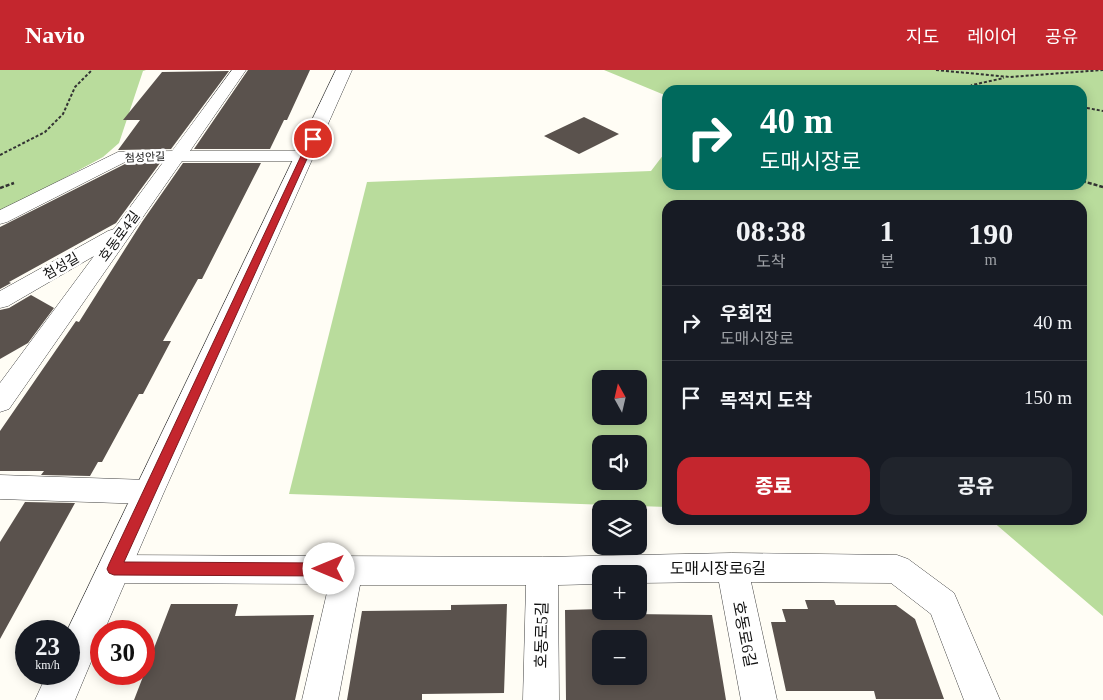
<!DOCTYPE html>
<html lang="ko">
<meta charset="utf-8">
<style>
body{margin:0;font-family:"Times New Roman","Noto Sans KR",serif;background:#20242c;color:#f1f3f6;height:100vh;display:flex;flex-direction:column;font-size:19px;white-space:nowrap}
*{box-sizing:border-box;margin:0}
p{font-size:16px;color:#9ea1a6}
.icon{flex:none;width:28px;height:28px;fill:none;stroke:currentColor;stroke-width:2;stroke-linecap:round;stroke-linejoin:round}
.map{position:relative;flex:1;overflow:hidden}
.drawer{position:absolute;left:662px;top:130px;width:425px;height:325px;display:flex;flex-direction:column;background:#171b24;border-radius:15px;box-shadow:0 2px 12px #0003}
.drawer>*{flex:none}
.banner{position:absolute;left:662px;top:15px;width:425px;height:105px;border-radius:15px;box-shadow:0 2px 12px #0003;background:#00695c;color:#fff;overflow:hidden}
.needle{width:32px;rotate:352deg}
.buttons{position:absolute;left:592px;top:300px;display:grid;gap:10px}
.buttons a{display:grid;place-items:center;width:55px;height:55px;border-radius:10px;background:#171b24;box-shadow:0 2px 12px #0003;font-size:25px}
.speed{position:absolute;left:15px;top:550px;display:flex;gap:10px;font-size:25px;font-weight:700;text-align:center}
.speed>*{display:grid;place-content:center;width:65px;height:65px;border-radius:50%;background:#171b24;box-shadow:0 2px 12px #0003;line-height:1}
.speed small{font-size:12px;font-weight:400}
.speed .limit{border:8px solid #d22;background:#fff;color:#111}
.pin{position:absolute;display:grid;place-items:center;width:42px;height:42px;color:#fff;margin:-21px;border:2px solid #fff;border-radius:50%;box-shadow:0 1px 5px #0007}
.me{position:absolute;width:55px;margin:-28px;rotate:270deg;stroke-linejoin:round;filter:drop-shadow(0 0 4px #0008)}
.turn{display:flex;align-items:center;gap:18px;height:105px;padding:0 15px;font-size:22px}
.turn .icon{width:65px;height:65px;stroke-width:2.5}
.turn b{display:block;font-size:35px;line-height:42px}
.eta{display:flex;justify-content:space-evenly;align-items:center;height:85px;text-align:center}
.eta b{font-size:30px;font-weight:800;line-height:35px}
.button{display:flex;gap:10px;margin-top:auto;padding:10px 15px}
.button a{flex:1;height:58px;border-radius:15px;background:#c4262e;color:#fff;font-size:20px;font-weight:800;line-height:58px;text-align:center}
.button a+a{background:#20242c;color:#f1f3f6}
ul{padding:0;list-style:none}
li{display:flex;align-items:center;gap:15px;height:75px;padding:0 15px;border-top:1px solid #363941}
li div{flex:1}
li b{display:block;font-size:19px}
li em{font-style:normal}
header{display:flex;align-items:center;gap:30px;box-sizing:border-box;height:70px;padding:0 25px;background:#c4262e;color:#fff}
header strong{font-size:24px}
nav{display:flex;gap:28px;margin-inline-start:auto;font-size:18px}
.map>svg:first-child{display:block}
.forest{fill:#b9dc9c;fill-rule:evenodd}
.building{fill:#5a524d;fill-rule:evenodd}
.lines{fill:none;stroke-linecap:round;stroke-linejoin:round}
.minor-casing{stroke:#444;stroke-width:1}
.tertiary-casing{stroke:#444;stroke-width:1}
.path-far1{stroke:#333;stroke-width:2;stroke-dasharray:3 2;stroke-linecap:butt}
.path{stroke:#333;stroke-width:2.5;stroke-dasharray:4 2;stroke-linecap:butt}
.minor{fill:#fff;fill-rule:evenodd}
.tertiary{fill:#fff;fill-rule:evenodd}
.route{fill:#c4262e;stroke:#7f191e}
.labels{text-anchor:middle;stroke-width:5;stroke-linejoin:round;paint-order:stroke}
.far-street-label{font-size:11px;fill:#111;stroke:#fff}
.street-label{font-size:14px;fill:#111;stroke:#fff}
.near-street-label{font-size:16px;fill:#111;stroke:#fff}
</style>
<header>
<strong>Navio</strong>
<nav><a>지도</a><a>레이어</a><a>공유</a></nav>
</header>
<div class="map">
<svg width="1103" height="630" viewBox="0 0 1103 630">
<rect width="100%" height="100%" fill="#fffdf5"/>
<path class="forest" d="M 0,0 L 146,0 L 143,1 L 119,73 L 103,87 L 0,143 Z
M 604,0 L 1103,0 L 1103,546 L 991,450 L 1082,450 L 1082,135 L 668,135 L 667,437 L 289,424 L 367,112 L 651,101 L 667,80 L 668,115 L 1082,115 L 1082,20 L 668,20 L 667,26 ZM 601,309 L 639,309 L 639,346 L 601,346 ZM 601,374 L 639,374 L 639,411 L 601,411 Z"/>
<path class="building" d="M 248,0 L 310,0 L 287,50 L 284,50 L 270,79 L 194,79 Z
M 229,1 L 171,79 L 118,80 L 140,50 L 123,50 L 162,2 Z
M 584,47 L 619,64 L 579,84 L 544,66 Z
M 127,93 L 160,93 L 116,153 L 9,212 L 11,213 L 0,219 L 0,157 Z
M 183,93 L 261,93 L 202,209 L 198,209 L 163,271 L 171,271 L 143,324 L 139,324 L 102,392 L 98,392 L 90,406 L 41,405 L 44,401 L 0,401 L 0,361 L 76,251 L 79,252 L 142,152 Z
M 31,225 L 54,238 L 28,273 L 0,289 L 0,240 L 9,238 Z
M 25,432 L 75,433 L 0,569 L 0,472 Z
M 805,530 L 834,530 L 836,535 L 896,535 L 915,549 L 944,629 L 876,629 L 874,621 L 786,621 L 771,552 L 786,552 L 782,539 L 808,539 Z
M 171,534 L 238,534 L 235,546 L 314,545 L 295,630 L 134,630 Z
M 507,534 L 504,623 L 422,624 L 422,630 L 347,630 L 362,541 L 451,540 L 451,535 Z
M 601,539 L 601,541 L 633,541 L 633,544 L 712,545 L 726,630 L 566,630 L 565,540 ZM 601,569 L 639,569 L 639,606 L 601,606 Z"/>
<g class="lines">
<g class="minor-casing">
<path id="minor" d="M 232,0 L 246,0 L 190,81 L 305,81 L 311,82 L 314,86 L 311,90 L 305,91 L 182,91 L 9,339 L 0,342 L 0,313 L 94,186 L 8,236 L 0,238 L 0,221 L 108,161 L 114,159 L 164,91 L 127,91 L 7,152 L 0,154 L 0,140 L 118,82 L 172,81 Z
M 0,405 L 148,410 L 158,413 L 162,422 L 158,431 L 148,434 L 0,429 Z
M 732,483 L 897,485 L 908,489 L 954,523 L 1000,630 L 964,630 L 931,544 L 891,513 L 751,512 L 777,630 L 741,630 L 719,512 L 639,513 L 639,504 L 601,504 L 601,514 L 558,515 L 559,630 L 523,630 L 526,515 L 360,515 L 338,630 L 302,630 L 329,514 L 114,513 L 103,509 L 98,499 L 103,489 L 114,485 L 542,487 Z"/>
</g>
<g class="tertiary-casing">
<path id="tertiary" d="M 336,0 L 352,0 L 164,422 L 104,561 L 101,561 L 101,568 L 75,630 L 35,630 L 47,604 L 69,604 L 69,561 L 67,561 Z"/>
</g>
<path class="path-far1" d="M 936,0 L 1010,7 L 1103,0
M 975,15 L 999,20
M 966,20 L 972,15 L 1004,8
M 1082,37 L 1103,41
M 0,85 L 45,62 L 63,44 L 75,17 L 92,0"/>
<path class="path" d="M 1082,111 L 1103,117
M 0,118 L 14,113"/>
<use href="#minor" class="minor"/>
<use href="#tertiary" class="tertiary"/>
</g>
<path class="route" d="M 313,67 L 316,69 L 124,492 L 329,493 L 334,495 L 336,499 L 334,504 L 329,506 L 114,505 L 109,503 L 107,499 L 109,494 L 309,69 Z"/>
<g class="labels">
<g class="far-street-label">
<text transform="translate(145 87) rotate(-3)" y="4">첨성안길</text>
</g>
<g class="street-label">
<text transform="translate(119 166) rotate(-54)" y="5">호동로4길</text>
<text transform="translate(61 196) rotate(-30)" y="5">첨성길</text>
</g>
<g class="near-street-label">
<text x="718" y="504">도매시장로6길</text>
<text transform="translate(745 564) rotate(79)" y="6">호동로6길</text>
<text transform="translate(541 565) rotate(-89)" y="6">호동로5길</text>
</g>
</g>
</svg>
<div class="buttons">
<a><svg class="needle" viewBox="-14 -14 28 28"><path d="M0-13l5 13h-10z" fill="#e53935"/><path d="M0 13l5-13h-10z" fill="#9ea1a6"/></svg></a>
<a><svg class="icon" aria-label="sound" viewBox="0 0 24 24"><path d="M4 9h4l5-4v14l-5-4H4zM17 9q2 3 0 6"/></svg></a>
<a><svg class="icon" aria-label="layers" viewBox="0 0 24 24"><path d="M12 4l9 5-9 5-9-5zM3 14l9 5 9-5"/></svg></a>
<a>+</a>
<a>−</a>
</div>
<div class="speed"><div>23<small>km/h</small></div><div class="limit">30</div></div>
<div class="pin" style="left:313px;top:69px;background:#d93025"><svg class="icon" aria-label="arrive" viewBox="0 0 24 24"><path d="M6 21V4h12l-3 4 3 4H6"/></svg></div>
<svg class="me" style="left:329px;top:499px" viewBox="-20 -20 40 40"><circle r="19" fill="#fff"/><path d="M0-13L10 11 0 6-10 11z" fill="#c4262e"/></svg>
<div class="banner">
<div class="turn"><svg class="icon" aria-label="right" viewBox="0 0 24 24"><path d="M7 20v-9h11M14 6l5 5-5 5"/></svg><div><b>40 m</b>도매시장로</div></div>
</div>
<section class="drawer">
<div class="eta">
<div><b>08:38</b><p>도착</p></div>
<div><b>1</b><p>분</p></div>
<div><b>190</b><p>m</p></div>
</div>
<ul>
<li><svg class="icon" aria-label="right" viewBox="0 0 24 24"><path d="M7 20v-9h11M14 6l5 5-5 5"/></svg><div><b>우회전</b><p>도매시장로</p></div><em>40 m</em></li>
<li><svg class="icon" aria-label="arrive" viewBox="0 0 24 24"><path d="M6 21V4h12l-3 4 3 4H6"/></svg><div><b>목적지 도착</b></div><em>150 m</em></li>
</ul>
<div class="button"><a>종료</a><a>공유</a></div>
</section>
</div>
